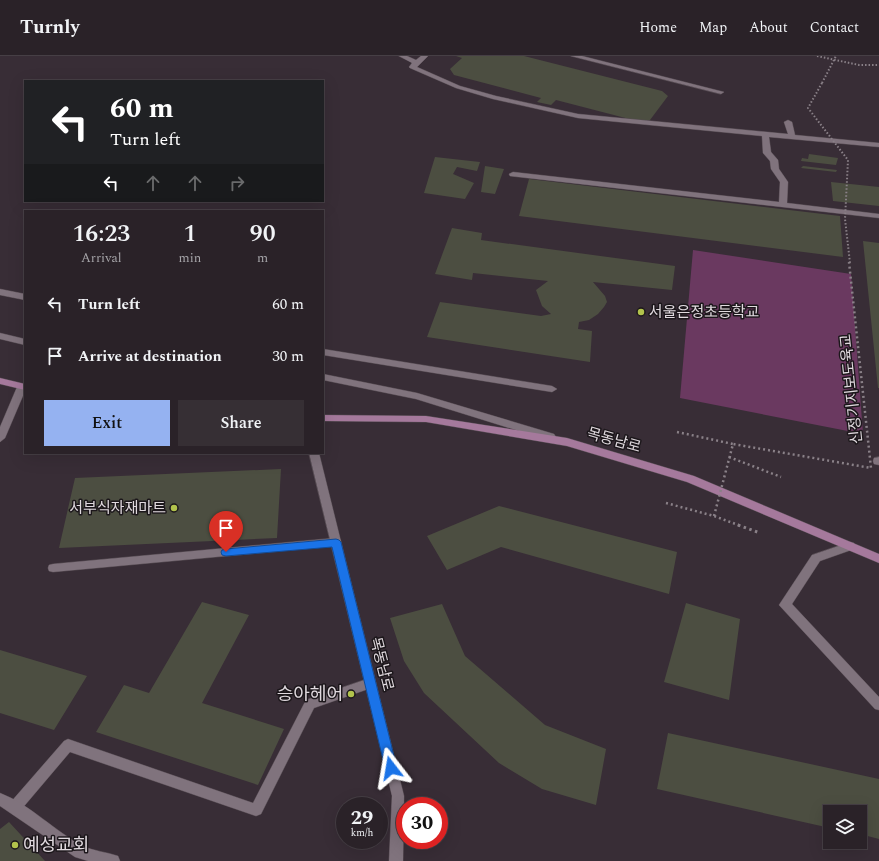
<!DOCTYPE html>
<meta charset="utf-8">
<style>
body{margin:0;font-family:Spectral,"Noto Sans KR",serif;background:#362f34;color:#f1f3f6;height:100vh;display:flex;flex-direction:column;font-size:15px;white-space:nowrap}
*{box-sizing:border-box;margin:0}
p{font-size:13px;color:#a5a4a8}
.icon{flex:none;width:22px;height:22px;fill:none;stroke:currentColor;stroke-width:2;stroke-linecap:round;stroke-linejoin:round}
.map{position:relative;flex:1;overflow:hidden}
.panel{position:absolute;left:24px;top:154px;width:300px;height:244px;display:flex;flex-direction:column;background:#2a2228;border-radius:0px;box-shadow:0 4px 16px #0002,0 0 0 1px #463f45}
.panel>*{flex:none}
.banner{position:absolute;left:24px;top:24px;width:300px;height:122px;border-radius:0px;box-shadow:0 4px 16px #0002,0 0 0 1px #463f45;background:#202124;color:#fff;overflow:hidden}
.buttons{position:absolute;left:823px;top:749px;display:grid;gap:8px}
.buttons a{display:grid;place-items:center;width:44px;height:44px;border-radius:0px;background:#2a2228;box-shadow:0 4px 16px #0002,0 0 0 1px #463f45;font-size:20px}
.speed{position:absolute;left:336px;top:741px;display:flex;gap:8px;font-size:20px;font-weight:700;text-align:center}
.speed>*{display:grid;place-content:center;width:52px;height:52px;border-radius:50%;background:#2a2228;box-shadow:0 4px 16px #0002,0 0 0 1px #463f45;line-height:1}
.speed small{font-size:10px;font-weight:400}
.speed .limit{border:6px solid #d22;background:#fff;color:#111}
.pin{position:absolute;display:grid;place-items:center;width:34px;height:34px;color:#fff;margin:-41px -17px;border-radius:50% 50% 50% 0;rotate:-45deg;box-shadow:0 0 4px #0007}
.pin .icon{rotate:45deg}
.me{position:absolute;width:44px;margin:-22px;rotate:346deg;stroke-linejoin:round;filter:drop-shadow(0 0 3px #0008)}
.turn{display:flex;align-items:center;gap:14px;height:84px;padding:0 20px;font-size:18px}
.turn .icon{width:52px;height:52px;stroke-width:2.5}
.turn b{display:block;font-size:28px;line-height:34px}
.lanes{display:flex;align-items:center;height:38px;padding:0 20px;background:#0003;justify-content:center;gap:20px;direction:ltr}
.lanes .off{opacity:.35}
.eta{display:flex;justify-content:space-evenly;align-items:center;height:68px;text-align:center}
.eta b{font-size:24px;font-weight:600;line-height:28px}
.button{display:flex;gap:8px;margin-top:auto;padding:8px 20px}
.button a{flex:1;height:46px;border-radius:0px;background:#95b2f1;color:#111;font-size:16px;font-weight:600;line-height:46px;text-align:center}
.button a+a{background:#362f34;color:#f1f3f6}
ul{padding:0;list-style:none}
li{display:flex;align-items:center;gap:12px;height:52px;padding:0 20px}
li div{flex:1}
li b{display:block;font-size:15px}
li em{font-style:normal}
header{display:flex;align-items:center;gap:24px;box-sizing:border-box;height:56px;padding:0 20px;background:#2a2228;border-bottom:1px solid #463f45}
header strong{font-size:19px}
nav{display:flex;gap:22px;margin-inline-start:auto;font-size:14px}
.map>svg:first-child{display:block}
.green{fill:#6a3960}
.building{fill:#4c4e41}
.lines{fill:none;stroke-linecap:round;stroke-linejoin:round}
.service-casing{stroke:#564c53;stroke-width:1}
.minor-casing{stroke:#564c53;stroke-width:1}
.secondary-casing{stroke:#564c53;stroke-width:1}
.path-far2{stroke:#8a8188;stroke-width:2;stroke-dasharray:1.5 2;stroke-linecap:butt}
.path-far1{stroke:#8a8188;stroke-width:2.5;stroke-dasharray:2 3;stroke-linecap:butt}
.path{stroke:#8a8188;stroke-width:3;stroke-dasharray:2.5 3.5;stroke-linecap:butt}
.service{fill:#80737d;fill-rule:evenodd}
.minor{fill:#80737d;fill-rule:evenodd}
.secondary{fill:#a5799c;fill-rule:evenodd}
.path-bridge-far1{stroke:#8a8188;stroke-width:2;stroke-dasharray:1.5 2;stroke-linecap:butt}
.path-bridge{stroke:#8a8188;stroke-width:2.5;stroke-dasharray:2 3;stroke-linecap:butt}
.route{fill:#1a73e8;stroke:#114b97}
.poi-dot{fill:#b2c34c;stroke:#1c171b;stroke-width:1.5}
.labels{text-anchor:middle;stroke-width:3;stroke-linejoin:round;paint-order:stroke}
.poi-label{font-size:15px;fill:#e0d9de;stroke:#1c171b;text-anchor:start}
.street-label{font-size:15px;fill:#e0d9de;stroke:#1c171b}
.near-poi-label{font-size:18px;fill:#e0d9de;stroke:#1c171b;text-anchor:end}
</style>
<header>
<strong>Turnly</strong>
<nav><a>Home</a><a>Map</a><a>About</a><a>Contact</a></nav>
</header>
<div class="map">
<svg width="879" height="805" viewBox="0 0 879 805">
<rect width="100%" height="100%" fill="#382d36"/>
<path class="green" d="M 693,194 L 851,218 L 863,378 L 680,342 Z"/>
<path class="building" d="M 456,0 L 524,0 L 662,35 L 668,40 L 650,64 L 637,65 L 556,44 L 551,49 L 537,46 L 541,42 L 454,19 L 450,13 L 462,2 Z
M 809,98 L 838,102 L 836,109 L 801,105 L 802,102 L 808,103 Z
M 435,101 L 480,106 L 477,115 L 457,111 L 453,118 L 474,127 L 465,143 L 424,137 Z
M 485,110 L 504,113 L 495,138 L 481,136 Z
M 803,110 L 837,114 L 836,116 L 801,112 Z
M 529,123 L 840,160 L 843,201 L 519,160 Z
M 831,126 L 879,131 L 879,150 L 833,145 Z
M 452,172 L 482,177 L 481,184 L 675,210 L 672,234 L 593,226 L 605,240 L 607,246 L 604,251 L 598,258 L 589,264 L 579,266 L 578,273 L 592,275 L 590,306 L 427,281 L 440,246 L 541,260 L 551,258 L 542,250 L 536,234 L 548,225 L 473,217 L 472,224 L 435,218 Z
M 863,185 L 879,187 L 879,332 L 878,332 Z
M 281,413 L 277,482 L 59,492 L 75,422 Z
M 499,450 L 677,496 L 669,538 L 501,491 L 447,514 L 427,480 Z
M 202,546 L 249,559 L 202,647 L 284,673 L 258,729 L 96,676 L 124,629 L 149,637 Z
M 686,547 L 740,563 L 729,644 L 664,626 Z
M 442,548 L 465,600 L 545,669 L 606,693 L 596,749 L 542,733 L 499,707 L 424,637 L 404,605 L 390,562 Z
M 0,594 L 87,620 L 54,674 L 0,657 Z
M 668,677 L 879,723 L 879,783 L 860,778 L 860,756 L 830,756 L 830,772 L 657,733 Z
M 9,766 L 45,805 L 0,805 L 0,773 Z"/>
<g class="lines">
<g class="service-casing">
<path id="service" d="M 399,0 L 407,0 L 416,4 L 421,0 L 428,0 L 417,11 L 460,30 L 496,40 L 578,58 L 788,78 L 784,66 L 788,64 L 792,66 L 795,79 L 879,87 L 879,91 L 769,81 L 771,96 L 778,104 L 779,113 L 788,126 L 787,147 L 879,158 L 879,162 L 510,120 L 509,118 L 513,116 L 779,146 L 780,126 L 771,113 L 770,105 L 763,97 L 762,80 L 578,62 L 493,43 L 456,32 L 410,12 L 409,11 L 412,7 Z
M 571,0 L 582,0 L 724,36 L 721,38 Z
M 0,233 L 25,238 L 25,244 L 0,239 Z
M 0,277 L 25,283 L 25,289 L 0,283 Z
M 323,293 L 552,330 L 557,333 L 552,336 L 323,299 Z
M 323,318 L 417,337 L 554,378 L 556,381 L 551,385 L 416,343 L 323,324 Z
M 879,401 L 879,409 L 874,408 L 873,405 L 874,402 Z
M 336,482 L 340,483 L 341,486 L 340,489 L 336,490 L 53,516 L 49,515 L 48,512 L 49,509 L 53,508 Z
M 370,622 L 374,623 L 376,627 L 374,631 L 314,652 L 261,758 L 256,760 L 70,696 L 20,755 L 15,757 L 10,755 L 8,751 L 10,747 L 64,685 L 68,683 L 253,747 L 306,644 Z"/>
</g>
<g class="minor-casing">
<path id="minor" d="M 22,328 L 25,329 L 25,335 L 5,382 L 0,386 L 0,371 L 17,331 Z
M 309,397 L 319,397 L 404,740 L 403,805 L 389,805 L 392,740 Z
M 850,486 L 854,487 L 855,490 L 854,493 L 820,505 L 792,548 L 879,641 L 879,654 L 875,653 L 779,549 L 812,499 Z
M 0,737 C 31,749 54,775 83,790 C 93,795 107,796 118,800 L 120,805 L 88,805 L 75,801 L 0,750 Z"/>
</g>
<g class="secondary-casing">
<path id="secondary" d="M 0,322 L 25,328 L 25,334 L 0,328 Z
M 323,359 L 426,360 L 567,382 L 694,420 L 879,498 L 879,507 L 687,426 L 567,390 L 426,366 L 323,365 Z"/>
</g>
<path class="path-far2" d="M 817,0 L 859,9 L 879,9
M 822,27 L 836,0"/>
<path class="path-far1" d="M 677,376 L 733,388
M 729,401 L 781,421
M 666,447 L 714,460 L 741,470"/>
<path class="path" d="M 738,469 L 760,477"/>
<use href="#service" class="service"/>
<use href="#minor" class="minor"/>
<use href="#secondary" class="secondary"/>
<path class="path-bridge-far1" d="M 822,27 L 808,52 L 848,104 L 845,163 L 850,207"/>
<path class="path-bridge" d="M 714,460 L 733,388 L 871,412 L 849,206"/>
</g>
<path class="route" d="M 336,483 L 339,484 L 341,486 L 397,712 L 395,716 L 391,717 L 387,716 L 385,712 L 332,491 L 226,500 L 222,499 L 221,496 L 222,494 L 226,493 Z"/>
<g class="poi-dot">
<circle cx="641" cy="256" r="4"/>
<circle cx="174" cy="452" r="4"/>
<circle cx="351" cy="638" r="4"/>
<circle cx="15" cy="789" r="4"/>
</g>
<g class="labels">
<g class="poi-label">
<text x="649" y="261">서울은정초등학교</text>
<text x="166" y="457" text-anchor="end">서부식자재마트</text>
</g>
<g class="street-label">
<text transform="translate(851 333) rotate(-96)" y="5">신정기지보도육교</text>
<text transform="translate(614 384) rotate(16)" y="5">목동남로</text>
<text transform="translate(382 608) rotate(76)" y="5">목동남로</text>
</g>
<g class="near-poi-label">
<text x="343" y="644">승아헤어</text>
<text x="23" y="795" text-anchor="start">예성교회</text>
</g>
</g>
</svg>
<div class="buttons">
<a><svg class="icon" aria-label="layers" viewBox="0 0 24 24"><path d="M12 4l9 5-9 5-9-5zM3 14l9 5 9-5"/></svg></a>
</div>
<div class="speed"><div>29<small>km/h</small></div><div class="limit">30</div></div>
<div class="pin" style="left:226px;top:496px;background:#d93025"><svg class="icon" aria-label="arrive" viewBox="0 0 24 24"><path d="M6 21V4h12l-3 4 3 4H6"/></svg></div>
<svg class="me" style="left:391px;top:712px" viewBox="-20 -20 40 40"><path d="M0-17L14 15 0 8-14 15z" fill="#1a73e8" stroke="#fff" stroke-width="4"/></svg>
<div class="banner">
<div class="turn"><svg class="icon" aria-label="left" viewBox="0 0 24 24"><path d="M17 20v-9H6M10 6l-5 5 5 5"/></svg><div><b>60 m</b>Turn left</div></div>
<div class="lanes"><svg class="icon" aria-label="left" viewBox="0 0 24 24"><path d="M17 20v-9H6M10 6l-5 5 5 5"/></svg><svg class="icon off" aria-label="ahead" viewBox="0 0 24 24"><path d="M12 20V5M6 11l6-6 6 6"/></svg><svg class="icon off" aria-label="ahead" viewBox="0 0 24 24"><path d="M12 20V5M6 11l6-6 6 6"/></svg><svg class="icon off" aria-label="right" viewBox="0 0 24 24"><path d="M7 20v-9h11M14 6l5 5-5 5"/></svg></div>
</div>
<section class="panel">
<div class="eta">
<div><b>16:23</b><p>Arrival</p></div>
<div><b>1</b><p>min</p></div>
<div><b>90</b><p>m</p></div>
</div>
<ul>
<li><svg class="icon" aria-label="left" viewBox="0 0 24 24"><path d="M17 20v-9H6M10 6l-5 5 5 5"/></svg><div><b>Turn left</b></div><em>60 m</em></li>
<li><svg class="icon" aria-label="arrive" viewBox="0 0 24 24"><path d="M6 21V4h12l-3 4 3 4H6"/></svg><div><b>Arrive at destination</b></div><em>30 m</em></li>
</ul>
<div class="button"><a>Exit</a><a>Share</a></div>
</section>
</div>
